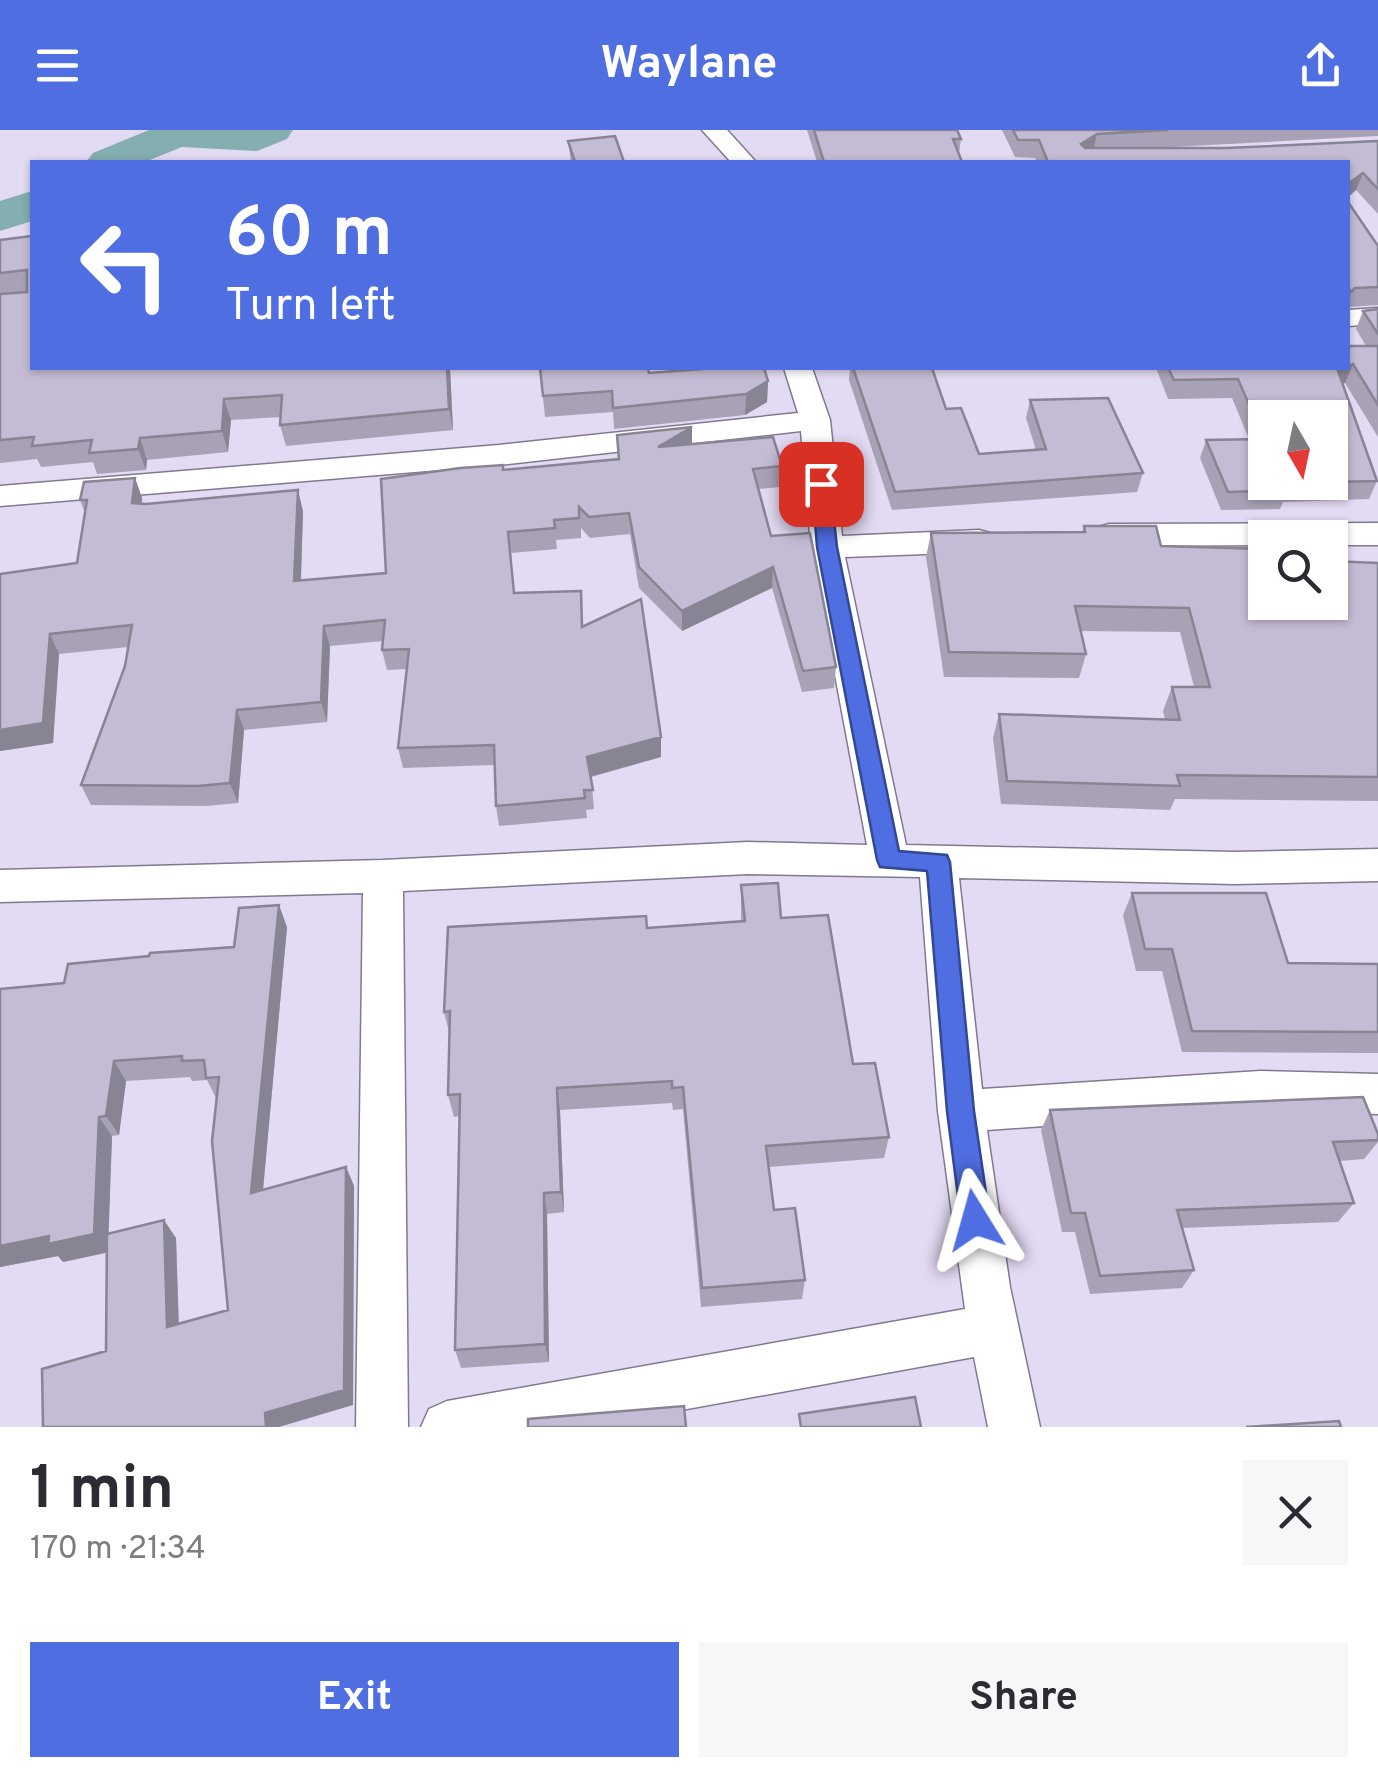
<!DOCTYPE html>
<meta charset="utf-8">
<style>
body{margin:0;font-family:Overpass,sans-serif;background:#f7f7f7;color:#2b2b33;height:100vh;display:flex;flex-direction:column;font-size:38px;white-space:nowrap}
*{box-sizing:border-box;margin:0}
p{font-size:32px;color:#7c7c81}
.icon{flex:none;width:55px;height:55px;fill:none;stroke:currentColor;stroke-width:2;stroke-linecap:round;stroke-linejoin:round}
.map{position:relative;height:1297px;overflow:hidden}
.sheet{display:flex;flex-direction:column;background:#fff;flex:1}
.sheet>*{flex:none}
.banner{position:absolute;left:30px;top:30px;width:1320px;height:210px;border-radius:0px;box-shadow:0 2px 8px #0004;background:#4f6ee2;color:#fff;overflow:hidden}
.needle{width:65px;rotate:171deg}
.tools{position:absolute;left:1248px;top:270px;display:grid;gap:20px}
.tools a{display:grid;place-items:center;width:100px;height:100px;border-radius:0px;background:#fff;box-shadow:0 2px 8px #0004;font-size:50px}
.pin{position:absolute;display:grid;place-items:center;width:85px;height:85px;color:#fff;margin:-42px;border-radius:20px;box-shadow:0 5px 15px #0006}
.me{position:absolute;width:110px;margin:-55px;rotate:352deg;stroke-linejoin:round;filter:drop-shadow(0 0 8px #0008)}
.turn{display:flex;align-items:center;gap:35px;height:210px;padding:0 30px;font-size:45px}
.turn .icon{width:130px;height:130px;stroke-width:2.5}
.turn b{display:block;font-size:70px;line-height:85px}
.round{display:grid;place-items:center;flex:none;width:105px;height:105px;border-radius:0px;background:#f7f7f7}
.summary{display:flex;align-items:center;justify-content:space-between;height:170px;padding:0 30px}
h1{font-size:60px;font-weight:700;line-height:75px}
.cta{display:flex;gap:20px;margin-top:auto;padding:20px 30px}
.cta a{flex:1;height:115px;border-radius:0px;background:#4f6ee2;color:#fff;font-size:40px;font-weight:700;line-height:115px;text-align:center}
.cta a+a{background:#f7f7f7;color:#2b2b33}
header{display:flex;justify-content:space-between;align-items:center;height:130px;padding:0 30px;background:#4f6ee2;color:#fff;font-size:45px;font-weight:700}
.map>svg:first-child{display:block}
.lines{fill:none;stroke-linecap:round;stroke-linejoin:round}
.river{fill:#85aeb0;fill-rule:evenodd}
.street-casing{stroke:#817990;stroke-width:3}
.street{fill:#fff;fill-rule:evenodd}
.wall{fill:#a9a2b6;fill-rule:evenodd}
.shaded-wall{fill:#898494}
.building{fill:#c4bcd4;stroke:#898494;stroke-width:2.5}
.route{fill:#4f6ee2;stroke:#334893;stroke-width:2.5}
</style>
<header><svg class="icon" aria-label="menu" viewBox="0 0 24 24"><path d="M4 6h16M4 12h16M4 18h16"/></svg>Waylane<svg class="icon" aria-label="share" viewBox="0 0 24 24"><path d="M12 15V3M7 8l5-5 5 5M5 13v7h14v-7"/></svg></header>
<div class="map">
<svg width="1378" height="1297" viewBox="0 0 1378 1297">
<rect width="100%" height="100%" fill="#e3daf3"/>
<g class="lines">
<path class="river" d="M 149,0 L 293,0 L 287,9 L 257,21 L 182,17 L 145,32 L 86,32 L 93,23 Z
M 32,61 L 32,91 L 0,101 L 0,71 Z"/>
<g class="street-casing">
<path id="street" d="M 702,0 L 727,0 L 756,32 L 731,32 Z
M 1378,178 L 1378,194 L 1348,196 L 1348,180 Z
M 784,238 L 812,238 L 830,290 L 842,406 L 979,400 L 990,403 L 995,411 L 990,419 L 979,422 L 845,427 L 906,715 L 1235,722 L 1378,719 L 1378,751 L 1235,754 L 959,748 L 982,959 L 1260,941 L 1378,944 L 1378,984 L 1260,981 L 987,1000 L 1010,1157 L 1040,1297 L 988,1297 L 974,1227 L 588,1297 L 421,1297 L 429,1279 L 447,1271 L 965,1179 L 938,981 L 920,747 L 748,744 L 403,761 L 408,1297 L 356,1297 L 363,763 L 0,772 L 0,740 L 383,730 L 748,712 L 867,715 L 811,417 L 801,301 L 499,335 L 0,376 L 0,356 L 499,315 L 798,283 Z
M 1378,393 L 1378,415 L 1330,415 L 1330,408 L 1265,408 L 1265,415 L 1109,416 L 1098,413 L 1093,405 L 1098,397 L 1109,394 Z"/>
</g>
<use href="#street" class="street"/>
</g>
<path class="wall" d="M 807,0 L 957,0 L 961,9 L 959,23 L 962,32 L 817,32 Z
M 1002,0 L 1378,0 L 1378,6 L 1152,18 L 1226,18 L 1378,10 L 1378,84 L 1356,60 L 1348,67 L 1348,32 L 1037,32 L 1035,28 L 1015,27 Z
M 568,11 L 624,32 L 571,32 Z
M 1348,72 L 1378,116 L 1378,175 L 1348,177 Z
M 32,106 L 32,238 L 450,238 L 453,300 L 286,316 L 280,295 L 281,287 L 231,290 L 228,322 L 147,330 L 146,340 L 97,344 L 93,332 L 41,337 L 37,329 L 0,333 L 0,110 Z
M 1378,179 L 1378,307 L 1345,253 L 1342,254 L 1377,351 L 1369,369 L 1283,372 L 1280,379 L 1221,380 L 1200,328 L 1206,310 L 1249,309 L 1232,268 L 1168,269 L 1156,238 L 1348,238 L 1366,216 L 1356,199 L 1363,181 Z
M 540,238 L 768,251 L 767,272 L 745,285 L 614,299 L 613,282 L 545,287 Z
M 850,238 L 932,238 L 946,279 L 979,324 L 1036,320 L 1026,288 L 1030,270 L 1143,343 L 1137,362 L 892,380 L 849,250 Z
M 617,305 L 692,314 L 782,336 L 780,357 L 758,359 L 771,406 L 836,537 L 834,558 L 802,562 L 772,458 L 682,501 L 639,458 L 630,404 L 590,408 L 581,398 L 581,408 L 556,410 L 557,419 L 511,423 L 514,463 L 583,496 L 661,627 L 591,647 L 594,679 L 586,680 L 587,688 L 499,696 L 496,676 L 494,635 L 403,638 L 398,618 L 407,539 L 387,540 L 382,520 L 383,511 L 330,516 L 327,592 L 244,600 L 238,673 L 206,676 L 91,675 L 81,655 L 125,536 L 128,517 L 59,524 L 53,613 L 0,621 L 0,444 L 77,433 L 85,383 L 80,370 L 135,348 L 142,368 L 142,373 L 303,381 L 301,451 L 386,443 L 503,340 L 618,329 Z
M 1084,396 L 1161,416 L 1265,472 L 1378,433 L 1378,671 L 1175,669 L 1170,680 L 1001,674 L 993,608 L 999,584 L 1165,589 L 1163,581 L 1172,557 L 1194,557 L 1180,502 L 1081,501 L 1086,524 L 1079,548 L 944,547 L 926,427 L 931,403 L 1082,402 Z
M 741,755 L 781,788 L 889,1007 L 884,1028 L 769,1037 L 774,1080 L 805,1150 L 802,1169 L 701,1177 L 683,979 L 673,980 L 672,973 L 560,980 L 564,1082 L 547,1084 L 549,1232 L 461,1238 L 455,1220 L 459,986 L 454,987 L 448,965 L 449,902 L 444,882 L 647,798 L 741,791 Z
M 1132,763 L 1288,833 L 1378,834 L 1378,923 L 1182,922 L 1162,841 L 1136,841 L 1123,785 Z
M 287,797 L 263,1060 L 346,1037 L 354,1056 L 353,1275 L 106,1221 L 106,1123 L 63,1132 L 58,1126 L 0,1137 L 0,859 L 64,853 L 234,817 ZM 190,947 L 192,951 L 207,950 L 216,968 L 228,1180 L 179,1193 L 176,1108 L 108,1104 L 112,1006 L 119,1005 L 126,951 Z
M 1050,980 L 1378,1004 L 1378,1012 L 1364,1029 L 1340,1031 L 1354,1073 L 1338,1092 L 1182,1098 L 1194,1140 L 1182,1158 L 1090,1164 L 1075,1102 L 1062,1102 L 1041,1000 Z"/>
<path class="shaded-wall" d="M 1097,4 L 1093,21 L 1077,31 L 1081,14 Z
M 1363,43 L 1356,60 L 1348,67 L 1348,54 Z
M 1353,234 L 1345,253 L 1330,260 L 1338,241 Z
M 447,238 L 450,238 L 453,300 L 449,279 Z
M 768,251 L 767,272 L 745,285 L 746,264 Z
M 224,269 L 231,290 L 228,322 L 222,301 Z
M 692,297 L 692,317 L 658,317 Z
M 140,308 L 147,330 L 146,340 L 138,319 Z
M 135,348 L 142,368 L 139,394 L 132,373 Z
M 298,360 L 303,381 L 300,472 L 294,451 Z
M 773,437 L 772,458 L 682,501 L 682,481 Z
M 324,496 L 330,516 L 327,592 L 321,572 Z
M 50,504 L 59,524 L 53,613 L 0,621 L 0,600 Z
M 237,580 L 244,600 L 238,673 L 230,653 Z
M 661,607 L 661,627 L 589,647 L 587,627 Z
M 279,775 L 287,797 L 261,1081 L 251,1063 Z
M 114,931 L 126,951 L 119,1005 L 106,986 Z
M 557,958 L 560,980 L 564,1082 L 561,1062 Z
M 99,987 L 112,1006 L 108,1122 L 63,1132 L 58,1126 L 0,1137 L 0,1116 Z
M 346,1037 L 354,1056 L 353,1275 L 279,1297 L 266,1297 L 265,1283 Z
M 544,1063 L 547,1084 L 549,1232 L 545,1214 Z
M 164,1090 L 176,1108 L 179,1213 L 167,1197 Z"/>
<path class="building" d="M 814,0 L 957,0 L 961,9 L 953,9 L 962,32 L 824,32 Z
M 1013,0 L 1168,0 L 1097,4 L 1081,14 L 1085,18 L 1226,18 L 1378,11 L 1378,59 L 1363,43 L 1348,54 L 1348,32 L 1048,32 L 1039,10 L 1018,10 Z
M 615,6 L 624,32 L 575,32 L 568,11 Z
M 1348,72 L 1378,116 L 1378,157 L 1355,158 L 1351,162 L 1348,156 Z
M 32,106 L 32,238 L 447,238 L 449,279 L 280,295 L 282,265 L 224,269 L 222,301 L 140,308 L 138,319 L 89,323 L 92,310 L 32,316 L 34,307 L 0,310 L 0,164 L 27,162 L 27,140 L 0,143 L 0,110 Z
M 1378,179 L 1378,204 L 1363,181 Z
M 1348,216 L 1378,216 L 1378,275 L 1353,234 L 1348,237 Z
M 540,238 L 648,238 L 649,243 L 716,238 L 764,238 L 768,251 L 746,264 L 613,278 L 612,261 L 543,266 Z
M 853,238 L 932,238 L 946,279 L 961,278 L 979,324 L 1046,319 L 1030,270 L 1108,268 L 1143,343 L 895,362 Z
M 1168,238 L 1346,238 L 1338,241 L 1377,351 L 1330,352 L 1330,288 L 1265,288 L 1265,352 L 1324,352 L 1285,354 L 1288,360 L 1228,362 L 1206,310 L 1264,309 L 1238,249 L 1174,250 Z
M 692,297 L 658,317 L 773,307 L 782,336 L 753,339 L 771,406 L 810,403 L 836,537 L 803,541 L 773,437 L 682,481 L 639,437 L 629,383 L 589,387 L 579,377 L 579,388 L 554,390 L 555,398 L 508,402 L 514,463 L 581,461 L 582,497 L 641,469 L 661,607 L 587,627 L 593,660 L 584,660 L 585,668 L 496,676 L 494,615 L 398,618 L 409,519 L 382,520 L 385,490 L 324,496 L 321,572 L 237,580 L 230,653 L 198,656 L 81,655 L 125,536 L 132,495 L 50,504 L 43,593 L 0,600 L 0,444 L 77,433 L 87,370 L 80,370 L 84,352 L 135,348 L 132,373 L 146,374 L 298,360 L 294,451 L 386,443 L 381,349 L 460,338 L 503,335 L 503,340 L 619,329 L 617,305 Z
M 1084,396 L 1156,396 L 1161,416 L 1265,419 L 1265,472 L 1330,472 L 1330,431 L 1378,433 L 1378,647 L 1177,645 L 1180,656 L 1007,651 L 999,584 L 1180,590 L 1172,557 L 1210,557 L 1189,478 L 1075,476 L 1086,524 L 949,522 L 931,403 L 1085,402 Z
M 778,753 L 781,788 L 828,785 L 853,934 L 875,933 L 889,1007 L 766,1016 L 774,1080 L 795,1078 L 805,1150 L 702,1158 L 683,957 L 672,958 L 672,951 L 557,958 L 561,1062 L 544,1063 L 545,1214 L 455,1220 L 460,964 L 448,965 L 450,881 L 444,882 L 448,797 L 646,786 L 647,798 L 745,791 L 741,755 Z
M 1132,763 L 1266,763 L 1288,833 L 1378,834 L 1378,902 L 1192,901 L 1172,819 L 1145,819 Z
M 279,775 L 251,1063 L 346,1037 L 344,1260 L 265,1283 L 266,1297 L 43,1297 L 42,1239 L 106,1221 L 107,1104 L 164,1090 L 167,1197 L 228,1180 L 212,1011 L 219,947 L 206,948 L 204,930 L 182,931 L 182,926 L 114,931 L 106,986 L 99,987 L 94,1104 L 48,1114 L 49,1106 L 0,1116 L 0,859 L 64,853 L 68,834 L 149,826 L 150,823 L 234,817 L 239,778 Z
M 1363,967 L 1378,1004 L 1378,1010 L 1333,1012 L 1354,1073 L 1177,1080 L 1194,1140 L 1100,1146 L 1085,1083 L 1071,1083 L 1050,980 Z
M 915,1267 L 921,1297 L 801,1297 L 799,1284 Z
M 684,1276 L 686,1297 L 528,1297 L 528,1289 Z
M 1339,1291 L 1341,1297 L 1246,1297 Z"/>
<path class="route" d="M 821,348 L 830,354 L 837,417 L 899,721 L 947,725 L 950,732 L 974,981 L 990,1090 L 985,1099 L 975,1103 L 965,1099 L 961,1090 L 947,981 L 927,741 L 880,737 L 877,730 L 817,417 L 812,354 Z"/>
</svg>
<div class="tools">
<a><svg class="needle" viewBox="-14 -14 28 28"><path d="M0-13l5 13h-10z" fill="#e53935"/><path d="M0 13l5-13h-10z" fill="#7c7c81"/></svg></a>
<a><svg class="icon" aria-label="search" viewBox="0 0 24 24"><circle cx="10" cy="10" r="6"/><path d="M15 15l6 6"/></svg></a>
</div>
<div class="pin" style="left:821px;top:354px;background:#d93025"><svg class="icon" aria-label="arrive" viewBox="0 0 24 24"><path d="M6 21V4h12l-3 4 3 4H6"/></svg></div>
<svg class="me" style="left:975px;top:1090px" viewBox="-20 -20 40 40"><path d="M0-17L14 15 0 8-14 15z" fill="#4f6ee2" stroke="#fff" stroke-width="4"/></svg>
<div class="banner">
<div class="turn"><svg class="icon" aria-label="left" viewBox="0 0 24 24"><path d="M17 20v-9H6M10 6l-5 5 5 5"/></svg><div><b>60 m</b>Turn left</div></div>
</div>
</div>
<section class="sheet">
<div class="summary"><div><h1>1 min</h1><p>170 m · 21:34</p></div><a class="round"><svg class="icon" aria-label="close" viewBox="0 0 24 24"><path d="M6 6l12 12M18 6L6 18"/></svg></a></div>
<div class="cta"><a>Exit</a><a>Share</a></div>
</section>
